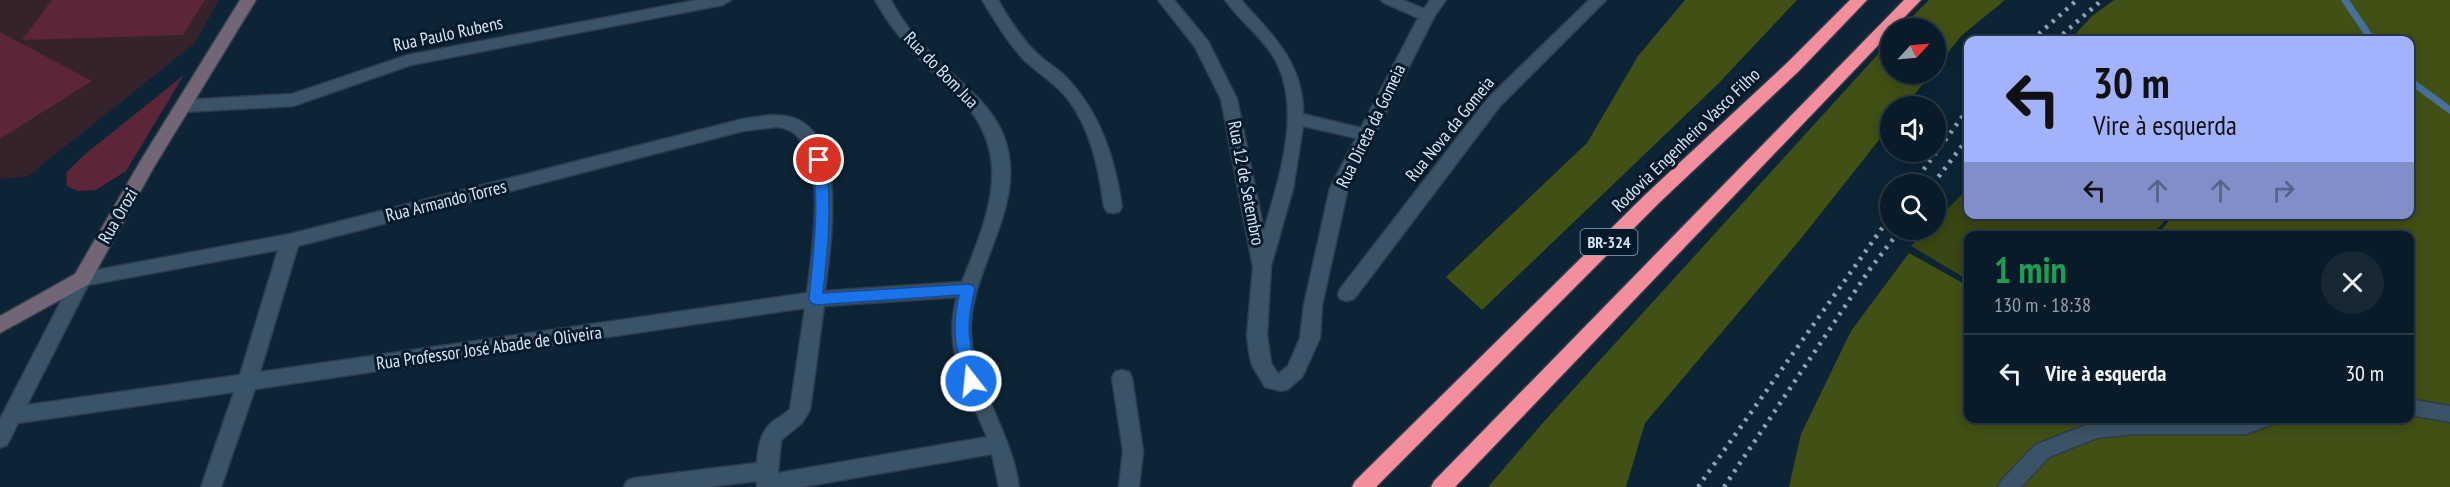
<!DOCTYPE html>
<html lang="pt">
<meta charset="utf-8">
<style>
body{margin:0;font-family:"PT Sans Narrow",sans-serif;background:#172834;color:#f1f3f6;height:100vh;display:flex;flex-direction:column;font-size:22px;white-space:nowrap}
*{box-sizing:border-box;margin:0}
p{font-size:20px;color:#99a1a8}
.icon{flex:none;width:33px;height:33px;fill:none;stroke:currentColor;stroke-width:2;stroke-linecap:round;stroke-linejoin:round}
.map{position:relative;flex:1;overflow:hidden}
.sheet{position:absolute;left:1964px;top:231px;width:450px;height:192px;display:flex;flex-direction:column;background:#091b28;border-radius:12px;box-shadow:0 3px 15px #0003,0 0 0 2px #293945}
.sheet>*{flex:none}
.top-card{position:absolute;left:1964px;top:36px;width:450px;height:183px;border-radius:12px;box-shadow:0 3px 15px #0003,0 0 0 2px #293945;background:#a2b2fd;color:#111;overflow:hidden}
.needle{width:39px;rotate:64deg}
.controls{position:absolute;left:1880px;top:18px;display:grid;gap:12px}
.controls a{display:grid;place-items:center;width:66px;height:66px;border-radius:50%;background:#091b28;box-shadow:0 3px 15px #0003,0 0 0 2px #293945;font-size:30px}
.pin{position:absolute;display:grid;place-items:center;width:51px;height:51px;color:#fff;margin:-26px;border:3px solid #fff;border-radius:50%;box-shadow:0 2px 6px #0007}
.me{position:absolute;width:66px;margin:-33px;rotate:344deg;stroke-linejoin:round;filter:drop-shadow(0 0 4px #0008)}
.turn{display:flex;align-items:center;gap:21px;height:126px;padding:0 30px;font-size:27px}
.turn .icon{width:78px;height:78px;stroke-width:2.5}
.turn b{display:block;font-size:42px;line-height:51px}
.lanes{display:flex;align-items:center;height:57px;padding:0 30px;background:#0003;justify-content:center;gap:30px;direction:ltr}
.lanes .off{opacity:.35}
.round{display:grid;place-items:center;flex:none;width:63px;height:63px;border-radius:32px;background:#172834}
.overview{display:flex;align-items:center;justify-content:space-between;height:102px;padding:0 30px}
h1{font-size:36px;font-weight:600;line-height:45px;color:#1e9e55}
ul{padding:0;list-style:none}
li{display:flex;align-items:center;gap:18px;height:78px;padding:0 30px;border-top:2px solid #293945}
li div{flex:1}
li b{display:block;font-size:22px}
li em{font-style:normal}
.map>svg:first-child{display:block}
.industrial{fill:#34232b}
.green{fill:#394712}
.forest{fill:#415015}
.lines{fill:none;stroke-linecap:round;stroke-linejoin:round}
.stream{stroke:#48709d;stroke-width:7}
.building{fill:#5c2538}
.street-casing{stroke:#2f3c4b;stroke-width:3}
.secondary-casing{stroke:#2f3c4b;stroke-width:3}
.highway-casing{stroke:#2f3c4b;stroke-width:3}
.street{fill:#3b5366;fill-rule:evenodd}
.secondary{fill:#726576;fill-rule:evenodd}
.highway{fill:#f38f9d;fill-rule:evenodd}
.rail{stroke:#92a3b1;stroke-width:4.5;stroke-dasharray:3 6;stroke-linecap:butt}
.route{fill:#1a73e8;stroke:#114b97;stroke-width:1.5}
.labels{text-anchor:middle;stroke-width:6;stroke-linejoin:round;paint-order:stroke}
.shield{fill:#041a2a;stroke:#98a8b5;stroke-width:1.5}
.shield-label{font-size:16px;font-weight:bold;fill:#d7e5f1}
.street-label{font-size:18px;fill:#d7e5f1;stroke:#041a2a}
</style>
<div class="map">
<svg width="2450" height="487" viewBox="0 0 2450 487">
<rect width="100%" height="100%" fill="#0c2435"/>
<path class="industrial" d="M 0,0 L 219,0 L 195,43 L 28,176 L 0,179 Z"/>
<path class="green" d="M 1968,188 L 1968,214 L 2170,215 L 2152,235 L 1968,236 L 1968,280 L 1911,246 L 1927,230 L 1935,230 L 1935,222 Z"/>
<path class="forest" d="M 1685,0 L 1797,0 L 1718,84 L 1482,310 L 1446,277 L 1587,143 L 1638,56 Z
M 1929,0 L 2005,0 L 1961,36 L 1935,69 L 1935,28 L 1901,28 Z
M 2114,0 L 2450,0 L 2450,487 L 1789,487 L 1801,434 L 1851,331 L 1909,253 L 1968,286 L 1968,418 L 2409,418 L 2409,236 L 2157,235 L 2174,215 L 2409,214 L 2409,40 L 2070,40 L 2092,16 Z
M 1890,41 L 1890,74 L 1931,74 L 1905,106 L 1890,106 L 1890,126 L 1799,241 L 1645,423 L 1626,487 L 1488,487 L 1540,426 Z"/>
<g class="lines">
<path class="stream" d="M 2345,0 L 2372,40
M 2409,80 L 2450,110"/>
</g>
<path class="building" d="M 52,0 L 205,0 L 183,35 L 22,40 Z
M 0,32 L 92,81 L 0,139 Z
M 184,75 L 126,171 L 96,190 L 78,191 L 67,186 L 66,173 L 84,155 Z"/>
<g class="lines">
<g class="street-casing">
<path id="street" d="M 697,0 L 731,0 L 723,5 L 411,65 L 293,106 L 183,112 L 177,110 L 175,106 L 177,102 L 183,100 L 292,94 L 408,55 Z
M 875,0 L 891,0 C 904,26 924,47 945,67 C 966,87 990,105 1002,132 C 1031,199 975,260 971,322 C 967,376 1012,430 1019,487 L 999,487 L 992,454 L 802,487 L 757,487 L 757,481 L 709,487 L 624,487 L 627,481 L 634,478 L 757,463 C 758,449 760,433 771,423 C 777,418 784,415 790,409 L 805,308 L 255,389 L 221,487 L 201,487 L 234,392 L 18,423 L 7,445 L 0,448 L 0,419 L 75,274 L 290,234 L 743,119 C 760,117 777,112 794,118 C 849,138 830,247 825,291 L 962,282 C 989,213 1017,153 955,93 C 925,65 895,37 875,0 ZM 775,127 C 835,128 811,257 807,293 L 260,372 L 298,246 L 743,131 ZM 278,250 L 240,375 L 27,405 L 88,285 ZM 957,297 C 942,352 967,388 987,437 L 778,473 L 781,440 L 802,423 L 810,410 L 824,306 Z
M 982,0 L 998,0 C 1009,19 1022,40 1039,55 C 1048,64 1059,69 1067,78 C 1101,114 1115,159 1122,207 L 1119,212 L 1113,213 L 1107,212 L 1104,207 C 1099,169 1091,129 1067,98 C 1055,83 1039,74 1025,61 C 1008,43 995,21 982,0 Z
M 1158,0 L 1174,0 L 1208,41 L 1237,99 L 1264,230 C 1279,178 1304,107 1273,56 C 1260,35 1239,20 1225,0 L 1241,0 C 1272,34 1304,64 1303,114 L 1361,128 L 1418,18 L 1384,3 L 1381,0 L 1403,0 L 1424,9 L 1430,0 L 1446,0 L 1434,17 L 1348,188 L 1322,305 L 1320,338 L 1305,371 L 1302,377 L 1288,389 L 1281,391 L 1265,387 L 1252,365 L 1249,353 L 1247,335 L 1253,267 L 1221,99 L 1195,47 ZM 1303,126 L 1356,138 L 1330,188 L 1304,305 L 1300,338 L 1288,366 L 1278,374 L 1271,363 L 1267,335 L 1271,266 L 1293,189 Z
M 1589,0 L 1606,0 L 1500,106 L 1354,299 L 1347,301 L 1340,299 L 1338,294 L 1340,289 L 1488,98 Z
M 1122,370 L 1129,372 L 1132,378 L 1143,451 L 1139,487 L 1119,487 L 1123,451 L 1112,378 L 1115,372 Z
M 2409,399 L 2450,406 L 2450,422 L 2409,415 Z
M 2124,418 L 2276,418 L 2273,424 L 2246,434 L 2133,434 L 2097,438 L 2049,457 L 2021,487 L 1998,487 L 2001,481 L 2035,445 L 2096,421 Z"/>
</g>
<g class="secondary-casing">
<path id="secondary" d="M 240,0 L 256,0 L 154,167 L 89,284 L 0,333 L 0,316 L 75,274 L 141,160 Z"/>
</g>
<g class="highway-casing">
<path id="highway" d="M 1850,0 L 1867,0 L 1800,70 L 1659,203 L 1376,487 L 1352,487 L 1355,481 L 1647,193 L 1788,62 Z
M 1904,0 L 1921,0 L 1894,28 L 1890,28 L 1890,33 L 1455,487 L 1431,487 L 1434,481 Z"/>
</g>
<use href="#street" class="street"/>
<use href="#secondary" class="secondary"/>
<use href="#highway" class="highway"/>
<path class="rail" d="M 2032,40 L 2077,0
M 2056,40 L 2102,0
M 1913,184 L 1968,109
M 1933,184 L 1968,138
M 1698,487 L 1890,217
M 1724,487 L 1870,269 L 1900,230"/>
</g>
<path class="route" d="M 819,155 L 825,160 C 833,205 828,248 823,293 L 968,284 L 973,285 L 975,289 C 965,330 969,341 979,381 L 977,386 L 966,386 L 964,381 C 956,347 951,331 959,295 L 816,305 L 811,303 L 809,299 C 813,252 820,207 812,160 Z"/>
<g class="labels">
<rect class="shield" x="1580.5" y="229" width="57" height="26" rx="4.5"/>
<g class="shield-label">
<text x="1609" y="248">BR-324</text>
</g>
<g class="street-label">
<text transform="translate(448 34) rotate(-12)" y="6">Rua Paulo Rubens</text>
<text transform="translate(941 70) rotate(46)" y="6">Rua do Bom Jua</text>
<text transform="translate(1371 126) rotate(-64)" y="6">Rua Direta da Gomeia</text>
<text transform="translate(1450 129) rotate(-51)" y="6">Rua Nova da Gomeia</text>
<text transform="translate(1686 140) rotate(-44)" y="6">Rodovia Engenheiro Vasco Filho</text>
<text transform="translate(1246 183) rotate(79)" y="6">Rua 12 de Setembro</text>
<text transform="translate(446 201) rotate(-14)" y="6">Rua Armando Torres</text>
<text transform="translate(118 216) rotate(-60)" y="6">Rua Orozi</text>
<text transform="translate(489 348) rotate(-8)" y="6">Rua Professor José Abade de Oliveira</text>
</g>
</g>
</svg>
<div class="controls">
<a><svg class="needle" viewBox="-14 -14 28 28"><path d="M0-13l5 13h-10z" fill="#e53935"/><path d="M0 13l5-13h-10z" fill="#99a1a8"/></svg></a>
<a><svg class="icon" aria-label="sound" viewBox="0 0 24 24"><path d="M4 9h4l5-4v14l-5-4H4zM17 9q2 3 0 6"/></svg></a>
<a><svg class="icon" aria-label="search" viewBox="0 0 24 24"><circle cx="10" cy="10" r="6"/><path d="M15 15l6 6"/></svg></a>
</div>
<div class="pin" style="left:819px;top:160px;background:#d93025"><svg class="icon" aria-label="arrive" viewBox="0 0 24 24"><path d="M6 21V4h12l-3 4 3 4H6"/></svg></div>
<svg class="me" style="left:971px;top:381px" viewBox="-20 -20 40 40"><circle r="17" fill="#1a73e8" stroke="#fff" stroke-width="3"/><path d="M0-11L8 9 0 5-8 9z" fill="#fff"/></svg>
<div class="top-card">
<div class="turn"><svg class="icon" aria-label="left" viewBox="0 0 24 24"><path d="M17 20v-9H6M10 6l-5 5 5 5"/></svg><div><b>30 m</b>Vire à esquerda</div></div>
<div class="lanes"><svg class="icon" aria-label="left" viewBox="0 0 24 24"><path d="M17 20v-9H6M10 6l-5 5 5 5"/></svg><svg class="icon off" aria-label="ahead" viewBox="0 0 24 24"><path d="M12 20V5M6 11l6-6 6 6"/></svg><svg class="icon off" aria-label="ahead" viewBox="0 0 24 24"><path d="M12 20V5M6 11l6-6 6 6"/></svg><svg class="icon off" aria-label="right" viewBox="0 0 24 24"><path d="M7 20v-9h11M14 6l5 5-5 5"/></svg></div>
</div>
<section class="sheet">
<div class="overview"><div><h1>1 min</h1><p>130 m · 18:38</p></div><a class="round"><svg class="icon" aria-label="close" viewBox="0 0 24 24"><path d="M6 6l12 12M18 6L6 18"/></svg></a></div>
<ul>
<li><svg class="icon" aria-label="left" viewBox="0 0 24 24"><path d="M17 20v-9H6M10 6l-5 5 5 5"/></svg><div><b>Vire à esquerda</b></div><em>30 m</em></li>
</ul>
</section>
</div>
